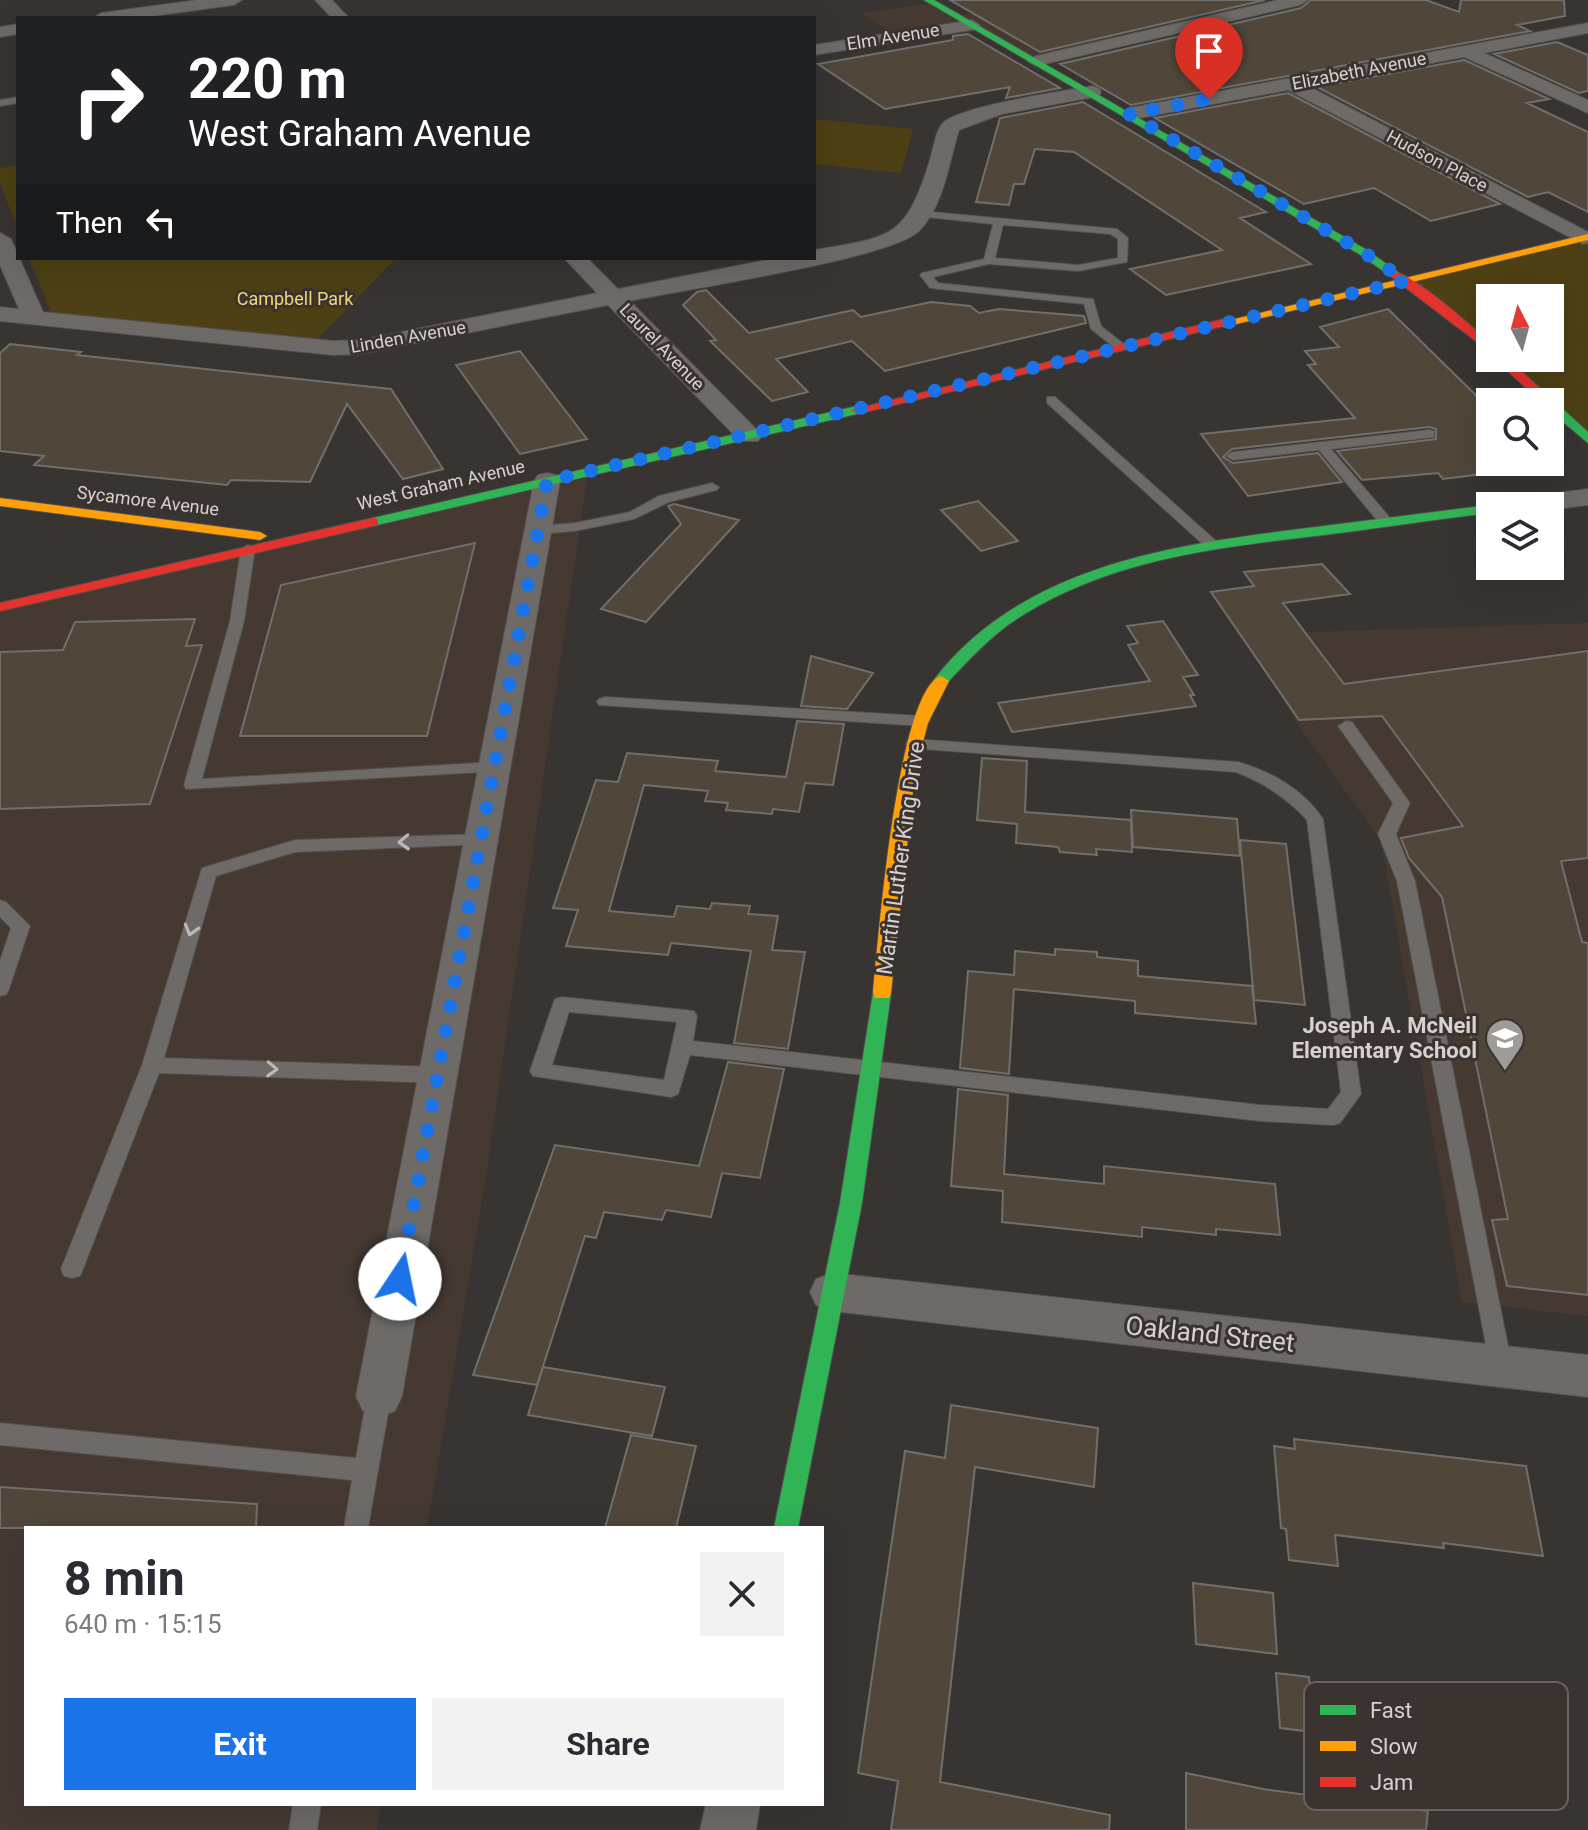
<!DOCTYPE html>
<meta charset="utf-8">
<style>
body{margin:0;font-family:Roboto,sans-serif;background:#f2f2f3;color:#2b2b33;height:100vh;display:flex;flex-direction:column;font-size:30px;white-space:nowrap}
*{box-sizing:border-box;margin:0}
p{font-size:26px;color:#7c7c81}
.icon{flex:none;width:44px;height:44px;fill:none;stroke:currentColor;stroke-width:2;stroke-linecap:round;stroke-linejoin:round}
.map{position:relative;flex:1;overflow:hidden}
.sheet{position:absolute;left:24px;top:1526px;width:800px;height:280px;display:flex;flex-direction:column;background:#fff;border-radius:0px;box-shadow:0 8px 32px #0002}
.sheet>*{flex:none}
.guide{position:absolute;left:16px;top:16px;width:800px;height:244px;border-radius:0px;box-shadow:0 8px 32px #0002;background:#202124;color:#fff;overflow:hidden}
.needle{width:52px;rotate:354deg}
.controls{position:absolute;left:1476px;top:284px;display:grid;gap:16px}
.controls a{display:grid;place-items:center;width:88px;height:88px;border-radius:0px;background:#fff;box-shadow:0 8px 32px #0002;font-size:40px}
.pin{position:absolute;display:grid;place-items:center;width:68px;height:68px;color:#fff;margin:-82px -34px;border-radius:50% 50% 50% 0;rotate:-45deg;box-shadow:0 0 8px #0007}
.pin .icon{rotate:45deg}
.me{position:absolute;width:88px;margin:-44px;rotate:11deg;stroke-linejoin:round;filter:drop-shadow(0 0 6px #0008)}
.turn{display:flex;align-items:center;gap:28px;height:168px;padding:0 40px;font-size:36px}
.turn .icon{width:104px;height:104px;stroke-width:2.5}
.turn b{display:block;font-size:56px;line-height:68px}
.then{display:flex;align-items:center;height:76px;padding:0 40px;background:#0003;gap:16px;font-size:30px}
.round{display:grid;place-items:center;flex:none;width:84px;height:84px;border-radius:0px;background:#f2f2f3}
.overview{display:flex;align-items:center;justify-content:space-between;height:136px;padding:0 40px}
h1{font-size:48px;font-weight:700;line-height:60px}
.button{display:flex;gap:16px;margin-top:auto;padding:16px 40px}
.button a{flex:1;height:92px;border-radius:0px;background:#1a73e8;color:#fff;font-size:32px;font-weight:700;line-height:92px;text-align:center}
.button a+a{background:#f2f2f3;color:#2b2b33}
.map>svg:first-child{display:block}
.built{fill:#453932}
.green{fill:#4d4015}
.building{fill:#50473a;stroke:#716f6c;stroke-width:2}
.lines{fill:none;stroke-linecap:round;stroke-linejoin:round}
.lane-casing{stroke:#53504e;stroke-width:2}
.street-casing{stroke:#53504e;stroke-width:2}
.fast-casing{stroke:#53504e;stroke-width:2}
.slow-casing{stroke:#53504e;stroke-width:2}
.jam-casing{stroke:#53504e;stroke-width:2}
.lane{fill:#6d6a68;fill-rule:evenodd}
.street{fill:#6d6a68;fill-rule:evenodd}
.fast{fill:#30b455;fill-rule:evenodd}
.slow{fill:#ff9f0a;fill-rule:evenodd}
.jam{fill:#e5322d;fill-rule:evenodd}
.oneway{stroke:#bcb8b6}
.route{stroke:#1a73e8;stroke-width:14;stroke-dasharray:0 25.2}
.labels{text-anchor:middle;stroke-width:6;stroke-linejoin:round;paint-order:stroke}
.far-street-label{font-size:18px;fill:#d7d2d0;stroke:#3a332f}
.far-park-label{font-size:18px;fill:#f3d676;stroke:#3a332f}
.street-label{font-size:22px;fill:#d7d2d0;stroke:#3a332f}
.poi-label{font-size:22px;font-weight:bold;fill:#d7d2d0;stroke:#3a332f;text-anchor:end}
.near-street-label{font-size:26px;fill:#d7d2d0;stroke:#3a332f}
.key{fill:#3a332f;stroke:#69635f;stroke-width:2}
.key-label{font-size:22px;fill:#d7d2d0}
</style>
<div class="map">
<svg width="1588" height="1830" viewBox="0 0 1588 1830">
<rect width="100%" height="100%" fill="#373432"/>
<path class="built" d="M 1038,2 L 1124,41 L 1038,59 L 975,25 L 898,37 L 861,13 L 934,3 L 958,16 Z
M 588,471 L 485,1183 L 427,1528 L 26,1528 L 26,1804 L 381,1804 L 377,1830 L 0,1830 L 0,606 Z
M 1588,623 L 1588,1316 L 1462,1302 L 1381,841 L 1298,725 L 1245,634 Z"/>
<path class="green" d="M 814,119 L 913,129 L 901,173 L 814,164 Z
M 18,165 L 18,229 L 0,184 L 0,168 Z
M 1588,237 L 1588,439 L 1500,358 L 1550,358 L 1550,298 L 1490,298 L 1490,348 L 1406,281 Z
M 29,258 L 396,258 L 313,344 L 51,312 Z"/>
<path class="building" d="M 950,0 L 1265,0 L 1040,52 Z
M 1311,0 L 1426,0 L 1459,12 L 1461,0 L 1564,0 L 1565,16 L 1517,25 L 1530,31 L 1131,105 L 1060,64 L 1301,8 Z
M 968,34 L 1060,88 L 1006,98 L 1010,87 L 885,109 L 818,64 L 953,40 L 953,36 Z
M 1557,42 L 1588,55 L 1588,91 L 1579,93 L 1494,54 Z
M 1464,60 L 1549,99 L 1527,103 L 1588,132 L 1588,212 L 1548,192 L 1528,197 L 1317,87 Z
M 1288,93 L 1500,204 L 1431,221 L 1374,188 L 1304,204 L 1155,118 Z
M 1083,102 L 1266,212 L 1240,218 L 1311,264 L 1166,295 L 1130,269 L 1222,250 L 1074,152 L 1035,149 L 1024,184 L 1014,184 L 1009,205 L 976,202 L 1000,118 Z
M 706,290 L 749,333 L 853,310 L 861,317 L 931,302 L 970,306 L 979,313 L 999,309 L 1084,316 L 1086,323 L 885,371 L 852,341 L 776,359 L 808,392 L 772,401 L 710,341 L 716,340 L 683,305 L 697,292 Z
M 1388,309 L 1490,409 L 1490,473 L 1443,479 L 1438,473 L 1362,480 L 1337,451 L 1436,439 L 1436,429 L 1429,427 L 1232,449 L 1223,457 L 1233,463 L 1318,453 L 1342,482 L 1248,496 L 1201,434 L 1355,418 L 1308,365 L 1316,364 L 1305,351 L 1339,347 L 1320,327 Z
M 10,344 L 81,352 L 77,355 L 391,389 L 443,469 L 403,479 L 347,404 L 310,482 L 231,480 L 227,485 L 34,465 L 44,456 L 0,451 L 0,353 Z
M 520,351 L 587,439 L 520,454 L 456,365 Z
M 978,501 L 1018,541 L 981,551 L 941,510 Z
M 674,504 L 739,520 L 646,622 L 601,609 L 681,524 L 668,506 Z
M 475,543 L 427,736 L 240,736 L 281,585 Z
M 1322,564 L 1350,594 L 1283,603 L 1344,684 L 1588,651 L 1588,858 L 1561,861 L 1582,942 L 1588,943 L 1588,1295 L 1507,1286 L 1492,1220 L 1508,1219 L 1442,897 L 1409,858 L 1401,838 L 1463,826 L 1382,716 L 1299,720 L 1211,592 L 1254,586 L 1244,572 Z
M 195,619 L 186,646 L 202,645 L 150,804 L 0,809 L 0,652 L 63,650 L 75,622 Z
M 1163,621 L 1198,675 L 1183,677 L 1194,695 L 1190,695 L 1196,706 L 1012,732 L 998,703 L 1150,681 L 1128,645 L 1138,643 L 1127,626 Z
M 811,656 L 873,673 L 847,709 L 801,706 Z
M 797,721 L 844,724 L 833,785 L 805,783 L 799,812 L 773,809 L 772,814 L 726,810 L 728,803 L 705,801 L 708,791 L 644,785 L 609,911 L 674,917 L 677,906 L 710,909 L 712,903 L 750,906 L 748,914 L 778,916 L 772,950 L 805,952 L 788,1049 L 734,1043 L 751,951 L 671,943 L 668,955 L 566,946 L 578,910 L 553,908 L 596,780 L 618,782 L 627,753 L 718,761 L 715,771 L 786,777 Z
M 982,758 L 1027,761 L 1025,812 L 1131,820 L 1132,852 L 1096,849 L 1097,855 L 1060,852 L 1058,847 L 1016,843 L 1017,824 L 977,820 Z
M 1131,810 L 1237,819 L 1240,856 L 1133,847 Z
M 1240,840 L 1286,844 L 1305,1005 L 1254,1000 Z
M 1055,949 L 1097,952 L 1097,957 L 1138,961 L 1138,976 L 1252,986 L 1256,1024 L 1135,1013 L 1135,1001 L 1014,989 L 1009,1074 L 960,1068 L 968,971 L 1014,975 L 1015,951 L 1055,955 Z
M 728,1062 L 784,1069 L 760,1178 L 722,1173 L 711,1217 L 666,1210 L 662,1220 L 604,1212 L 596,1238 L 585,1236 L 537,1385 L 473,1375 L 555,1145 L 699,1166 Z
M 958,1089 L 1008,1095 L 1004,1174 L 1104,1184 L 1104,1166 L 1275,1184 L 1280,1235 L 1216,1229 L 1216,1235 L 1142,1227 L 1142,1237 L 1002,1222 L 1003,1191 L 951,1186 Z
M 543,1367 L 665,1387 L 652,1436 L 528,1415 Z
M 951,1405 L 1098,1428 L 1094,1487 L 975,1467 L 940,1782 L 1110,1815 L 1109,1830 L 891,1830 L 898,1781 L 858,1773 L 905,1451 L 945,1458 Z
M 631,1435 L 696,1446 L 676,1528 L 605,1528 Z
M 1294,1439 L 1526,1466 L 1543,1556 L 1443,1543 L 1444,1548 L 1335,1535 L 1338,1566 L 1289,1560 L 1286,1529 L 1281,1528 L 1274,1446 L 1295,1449 Z
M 0,1487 L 257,1504 L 256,1528 L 0,1528 Z
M 1193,1583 L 1273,1593 L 1277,1654 L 1196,1644 Z
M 1276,1673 L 1309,1677 L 1314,1732 L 1280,1728 Z
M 1186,1773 L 1263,1789 L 1428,1811 L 1426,1830 L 1186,1830 Z"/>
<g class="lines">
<g class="lane-casing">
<path id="lane" d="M 18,97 L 18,103 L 0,106 L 0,100 Z
M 921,211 L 1117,229 L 1128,238 L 1127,262 L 1078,271 L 989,264 L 933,277 L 938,283 L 1093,299 L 1101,326 L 1129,348 L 1119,351 L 1091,329 L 1084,304 L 930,288 L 920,275 L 922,273 L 984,259 L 993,224 L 917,216 L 916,214 ZM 1003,225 L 1110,234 L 1118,239 L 1118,258 L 1078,265 L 995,258 Z
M 1047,397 L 1055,397 L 1216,541 L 1216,547 L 1206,547 L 1047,403 Z
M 1429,430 L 1434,431 L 1434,437 L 1331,449 L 1391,519 L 1391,525 L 1381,525 L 1319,450 L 1233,460 L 1226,456 L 1233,452 Z
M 712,483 L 719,487 L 717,490 L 669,502 L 634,519 L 575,531 L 539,534 L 532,530 L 539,526 L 575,523 L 630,512 L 659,496 Z
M 248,545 L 255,549 L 244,621 L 202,779 L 495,762 L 503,767 L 501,771 L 186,789 L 184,785 L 230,621 L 241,549 Z
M 605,697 L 922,716 L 930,721 L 922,726 L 599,705 L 597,702 L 599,699 Z
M 1346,721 L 1352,722 L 1410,803 L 1396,834 L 1415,881 L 1512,1366 L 1509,1373 L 1501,1376 L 1493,1373 L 1490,1366 L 1397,881 L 1378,834 L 1393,803 L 1338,726 Z
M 914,739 L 1238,762 C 1271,771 1304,790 1323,819 L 1361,1094 L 1340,1123 L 1333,1125 L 1260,1121 L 690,1055 L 678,1094 L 671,1097 L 533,1076 L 530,1071 L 553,1004 L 555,999 L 562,997 L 694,1011 L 697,1016 L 693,1041 L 1260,1105 L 1328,1109 L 1341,1092 L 1307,820 C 1287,798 1264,783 1236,772 L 908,748 L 906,744 L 908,740 ZM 569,1012 L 677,1022 L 664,1080 L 552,1065 Z
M 482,834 L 488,836 L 491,840 L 488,844 L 295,852 L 216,876 L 164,1058 L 438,1067 L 445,1070 L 448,1075 L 445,1080 L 438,1083 L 159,1073 L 83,1269 L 80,1276 L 72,1278 L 64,1276 L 61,1269 L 142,1065 L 202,868 L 295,840 Z
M 0,900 L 6,902 L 30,926 L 9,989 L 7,994 L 0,996 L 0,961 L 11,928 L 0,917 Z
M 379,1385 L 387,1389 L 391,1396 L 368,1528 L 344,1528 L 352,1480 L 0,1445 L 0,1423 L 356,1458 L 367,1396 L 371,1389 Z
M 293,1804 L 321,1804 L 317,1830 L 289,1830 Z"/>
</g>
<g class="street-casing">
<path id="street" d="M 197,0 L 242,0 L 234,5 L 138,18 L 93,18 L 101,13 Z
M 315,0 L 332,0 L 349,18 L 332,18 Z
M 1278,0 L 1308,0 L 1300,5 L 1036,66 L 1027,61 L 1036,56 Z
M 972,20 L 980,25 L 978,29 L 814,55 L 814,45 Z
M 1588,23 L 1588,33 L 1484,53 L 1588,100 L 1588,113 L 1464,57 L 1308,86 L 1588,232 L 1588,243 L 1583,244 L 1288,90 L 1129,120 L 1120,114 L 1129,108 Z
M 18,24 L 18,34 L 0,37 L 0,27 Z
M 1092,86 L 1099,88 L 1101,92 L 1099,96 L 1002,114 L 959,130 C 949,162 944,206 919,231 C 891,259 680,290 630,301 L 758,431 L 762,436 L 758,441 L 740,441 L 608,305 L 361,354 L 333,355 L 0,321 L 0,307 L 19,309 L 0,265 L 0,233 L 11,239 L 43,312 L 333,341 L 361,340 L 597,293 L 564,258 L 587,258 L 618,289 L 777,258 L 814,258 L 814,250 C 889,237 905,240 929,163 C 933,152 935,131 943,123 C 960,106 1064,91 1092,86 Z
M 547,473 L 556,475 L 560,481 L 402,1396 L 395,1411 L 379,1417 L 363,1411 L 356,1396 L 534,481 L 538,475 Z
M 1588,489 L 1588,505 L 1550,510 L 1550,506 L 1503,506 L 1507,500 L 1517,498 Z
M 832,1273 L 1588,1355 L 1588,1397 L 832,1311 L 816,1305 L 810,1292 L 816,1279 Z
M 706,1804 L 760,1804 L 756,1830 L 700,1830 Z"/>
</g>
<g class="fast-casing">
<path id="fast" d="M 924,0 L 934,0 L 1367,250 L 1399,273 L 1389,275 L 1359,254 Z
M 1546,401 L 1554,401 L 1588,432 L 1588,443 L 1550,411 L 1550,402 Z
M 857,406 L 861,407 L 861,413 L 373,526 L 366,522 L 373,518 Z
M 1490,505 L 1494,506 L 1490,506 L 1490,513 C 1431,520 1373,529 1315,536 C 1214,548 1111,560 1023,615 C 993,633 970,659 946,684 L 941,686 L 933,681 C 1023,563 1179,544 1316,527 C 1374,520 1432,512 1490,505 Z
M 882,986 L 889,988 L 891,993 L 862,1203 L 798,1528 L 774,1528 L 840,1203 L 873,993 L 875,988 Z"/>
</g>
<g class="slow-casing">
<path id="slow" d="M 1588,234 L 1588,240 L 1224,327 L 1218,323 Z
M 0,498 L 260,532 L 267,536 L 260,540 L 0,506 Z
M 941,676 L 949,681 L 928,723 L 915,772 L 891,993 L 889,998 L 875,998 L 873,993 C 878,944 897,690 941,676 Z"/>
</g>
<g class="jam-casing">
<path id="jam" d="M 1389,271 C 1409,269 1472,327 1490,342 L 1490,352 L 1389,275 Z
M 1224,319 L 1228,321 L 1228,325 L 857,414 L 851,410 Z
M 1494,358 L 1507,358 L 1552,399 L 1552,405 L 1541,402 Z
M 373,518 L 378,519 L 378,525 L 0,611 L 0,603 Z"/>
</g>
<use href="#lane" class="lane"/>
<use href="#street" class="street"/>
<use href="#fast" class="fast"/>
<use href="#slow" class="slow"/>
<use href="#jam" class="jam"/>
</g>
<defs><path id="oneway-chevron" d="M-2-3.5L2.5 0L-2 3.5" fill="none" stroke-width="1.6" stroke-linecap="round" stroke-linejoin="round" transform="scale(2)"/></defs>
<g class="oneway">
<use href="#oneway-chevron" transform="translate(404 842) rotate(178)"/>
<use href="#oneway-chevron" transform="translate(191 930) rotate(106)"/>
<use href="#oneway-chevron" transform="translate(272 1069) rotate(2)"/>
</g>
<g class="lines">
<path class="route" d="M 400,1279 L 547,481 L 1406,281 L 1363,252 L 1129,114 L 1209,99"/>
</g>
<defs>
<g id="school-pin" transform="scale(2)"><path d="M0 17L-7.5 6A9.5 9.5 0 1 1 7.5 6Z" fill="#9f9b99" stroke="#3a332f"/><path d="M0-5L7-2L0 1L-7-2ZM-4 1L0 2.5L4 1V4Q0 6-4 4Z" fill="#fff"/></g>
</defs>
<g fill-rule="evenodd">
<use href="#school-pin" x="1505" y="1038"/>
</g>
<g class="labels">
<g class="far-street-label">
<text transform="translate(893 37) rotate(-9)" y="6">Elm Avenue</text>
<text transform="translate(1359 71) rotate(-11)" y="6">Elizabeth Avenue</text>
<text transform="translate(1437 161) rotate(28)" y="6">Hudson Place</text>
<text transform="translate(408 337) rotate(-10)" y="6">Linden Avenue</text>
<text transform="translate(662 347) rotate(46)" y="6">Laurel Avenue</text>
<text transform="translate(441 485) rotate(-13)" y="6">West Graham Avenue</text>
<text transform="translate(148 501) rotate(7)" y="6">Sycamore Avenue</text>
</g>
<g class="far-park-label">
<text x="295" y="305">Campbell Park</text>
</g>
<g class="street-label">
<text transform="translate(900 858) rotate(-82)" y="8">Martin Luther King Drive</text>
</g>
<g class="poi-label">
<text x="1477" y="1033">Joseph A. McNeil<tspan x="1477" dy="25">Elementary School</tspan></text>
</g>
<g class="near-street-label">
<text transform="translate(1210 1334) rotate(6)" y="9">Oakland Street</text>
</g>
</g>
<rect x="1304" y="1682" width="264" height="128" rx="12" class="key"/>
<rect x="1320" y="1705" width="36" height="10" fill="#30b455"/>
<rect x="1320" y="1741" width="36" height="10" fill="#ff9f0a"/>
<rect x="1320" y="1777" width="36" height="10" fill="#e5322d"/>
<g class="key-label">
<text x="1370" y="1718">Fast</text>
<text x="1370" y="1754">Slow</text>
<text x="1370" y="1790">Jam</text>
</g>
</svg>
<div class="controls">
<a><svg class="needle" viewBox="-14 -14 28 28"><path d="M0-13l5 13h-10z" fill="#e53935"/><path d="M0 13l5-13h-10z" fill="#7c7c81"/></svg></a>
<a><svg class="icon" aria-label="search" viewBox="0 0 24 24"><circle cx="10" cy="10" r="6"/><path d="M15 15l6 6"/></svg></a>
<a><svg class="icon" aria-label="layers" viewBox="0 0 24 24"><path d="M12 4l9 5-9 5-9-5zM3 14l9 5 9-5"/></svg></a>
</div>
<div class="pin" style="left:1209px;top:99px;background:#d93025"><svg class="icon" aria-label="arrive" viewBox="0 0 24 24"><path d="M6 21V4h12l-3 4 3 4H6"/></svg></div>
<svg class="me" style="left:400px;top:1279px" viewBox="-20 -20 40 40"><circle r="19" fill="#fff"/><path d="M0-13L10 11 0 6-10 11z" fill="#1a73e8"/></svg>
<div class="guide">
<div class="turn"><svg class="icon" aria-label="right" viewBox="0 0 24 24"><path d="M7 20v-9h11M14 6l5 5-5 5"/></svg><div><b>220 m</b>West Graham Avenue</div></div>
<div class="then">Then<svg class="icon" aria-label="left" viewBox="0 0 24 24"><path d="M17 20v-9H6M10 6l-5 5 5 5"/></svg></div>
</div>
<section class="sheet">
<div class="overview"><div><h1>8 min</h1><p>640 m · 15:15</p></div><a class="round"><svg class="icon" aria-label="close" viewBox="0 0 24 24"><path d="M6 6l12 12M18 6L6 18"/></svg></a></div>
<div class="button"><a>Exit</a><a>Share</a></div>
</section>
</div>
